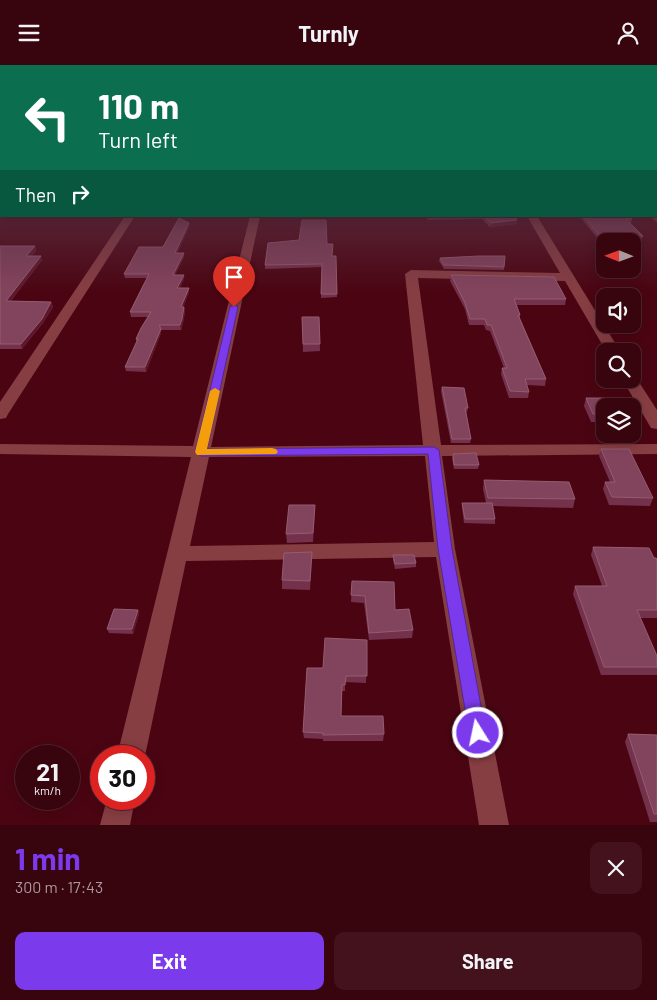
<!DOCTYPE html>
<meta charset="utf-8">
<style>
body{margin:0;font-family:Barlow,sans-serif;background:#43121c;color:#f1f3f6;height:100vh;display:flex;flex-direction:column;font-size:19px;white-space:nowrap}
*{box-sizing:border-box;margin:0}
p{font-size:16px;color:#ab989e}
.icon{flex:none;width:28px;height:28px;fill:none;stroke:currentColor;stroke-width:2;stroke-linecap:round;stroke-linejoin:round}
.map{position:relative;height:760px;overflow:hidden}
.drawer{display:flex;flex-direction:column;background:#38040e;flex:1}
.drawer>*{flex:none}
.banner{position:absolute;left:0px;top:0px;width:658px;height:152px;box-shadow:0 2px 12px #0003,0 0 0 1px #52252e;background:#0b6e4f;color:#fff;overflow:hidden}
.needle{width:32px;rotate:271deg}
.buttons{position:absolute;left:596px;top:168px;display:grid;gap:10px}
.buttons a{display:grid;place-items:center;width:45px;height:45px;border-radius:10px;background:#38040e;box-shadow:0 2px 12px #0003,0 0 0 1px #52252e;font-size:25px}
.speed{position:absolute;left:15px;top:680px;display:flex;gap:10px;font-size:25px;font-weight:700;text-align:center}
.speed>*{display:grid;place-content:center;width:65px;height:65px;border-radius:50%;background:#38040e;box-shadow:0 2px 12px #0003,0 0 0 1px #52252e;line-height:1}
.speed small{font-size:12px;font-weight:400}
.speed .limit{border:8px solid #d22;background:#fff;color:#111}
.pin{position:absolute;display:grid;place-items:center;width:42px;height:42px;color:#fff;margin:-51px -21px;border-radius:50% 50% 50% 0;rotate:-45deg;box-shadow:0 0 5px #0007}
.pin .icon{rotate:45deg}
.me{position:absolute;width:55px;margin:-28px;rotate:350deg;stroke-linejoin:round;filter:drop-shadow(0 0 4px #0008)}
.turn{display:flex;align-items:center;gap:18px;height:105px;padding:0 15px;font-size:22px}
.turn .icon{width:65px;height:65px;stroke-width:2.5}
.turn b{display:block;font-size:35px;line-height:42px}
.then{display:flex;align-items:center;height:48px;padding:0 15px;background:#0003;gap:10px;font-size:19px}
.round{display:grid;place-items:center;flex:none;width:52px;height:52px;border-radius:10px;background:#43121c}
.head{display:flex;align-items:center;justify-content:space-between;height:85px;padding:0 15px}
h1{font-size:30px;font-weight:700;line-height:38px;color:#7c3aed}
.button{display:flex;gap:10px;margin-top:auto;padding:10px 15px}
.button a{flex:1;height:58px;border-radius:10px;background:#7c3aed;color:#fff;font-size:20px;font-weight:700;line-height:58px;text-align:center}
.button a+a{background:#43121c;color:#f1f3f6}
header{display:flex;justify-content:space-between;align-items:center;height:65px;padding:0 15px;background:#38040e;font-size:22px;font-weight:700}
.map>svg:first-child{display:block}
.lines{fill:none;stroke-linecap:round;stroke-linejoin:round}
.street{fill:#873e43;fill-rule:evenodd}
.wall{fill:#74314c}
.shaded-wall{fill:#5e182e}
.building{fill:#82445c;stroke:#955c70}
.route{fill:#7c3aed;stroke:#51269a}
.slow{fill:#f59e0b}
</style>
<header><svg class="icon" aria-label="menu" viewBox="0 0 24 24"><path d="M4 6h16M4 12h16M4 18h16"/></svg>Turnly<svg class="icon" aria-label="person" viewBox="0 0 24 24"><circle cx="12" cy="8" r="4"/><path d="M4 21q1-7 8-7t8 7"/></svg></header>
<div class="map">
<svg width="657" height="760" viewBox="0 0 657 760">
<rect width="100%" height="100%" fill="#4b0512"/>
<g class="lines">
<path class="street" d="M 656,148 L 657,149 L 657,157 L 649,151 L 656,151 Z
M 125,151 L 135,151 L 8,349 L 6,353 L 0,354 L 0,337 Z
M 250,151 L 260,151 L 211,382 L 423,380 L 405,209 L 411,205 L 560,208 L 527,151 L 537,151 L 620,286 L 606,286 L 565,216 L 418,213 L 441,380 L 657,379 L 657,389 L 442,391 L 455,484 L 509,760 L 479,760 L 436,492 L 186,496 L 145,691 L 144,693 L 144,691 L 117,691 L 191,392 L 0,389 L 0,379 L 193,381 ZM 425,391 L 434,477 L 190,481 L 209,392 Z
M 632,310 L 635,311 L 657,345 L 657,364 L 651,363 L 622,314 L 632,314 Z
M 107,734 L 135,734 L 130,760 L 100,760 Z"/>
</g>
<path class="wall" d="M 426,151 L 514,151 L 517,159 L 490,162 L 482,154 L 428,155 Z
M 579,151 L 649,151 L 648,153 L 631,153 L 632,154 L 631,158 L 630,158 L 643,171 L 640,179 L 637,179 L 636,183 L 632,183 L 632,176 L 605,176 L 605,182 Z
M 189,162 L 177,188 L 184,188 L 184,192 L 175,210 L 184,210 L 184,214 L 180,223 L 189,223 L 189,227 L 183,242 L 184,242 L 185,247 L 183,258 L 181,265 L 161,265 L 161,268 L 146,307 L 126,306 L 125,302 L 136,277 L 136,274 L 148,252 L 131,252 L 130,247 L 147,213 L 125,213 L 124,209 Z
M 327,179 L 332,191 L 336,191 L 337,232 L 321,233 L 322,202 L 265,204 L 265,200 Z
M 0,181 L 35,181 L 36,186 L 31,191 L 42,195 L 11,236 L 51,237 L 53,242 L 43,258 L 22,284 L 0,284 Z
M 505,191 L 504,205 L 444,204 L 439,196 L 440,193 Z
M 451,210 L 566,234 L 565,240 L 517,240 L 520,250 L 520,253 L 546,314 L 545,321 L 527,320 L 529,327 L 528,333 L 509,333 L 501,309 L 502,303 L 504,303 L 490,266 L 486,265 L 484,260 L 469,260 L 465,244 L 450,216 Z
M 302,252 L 319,252 L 320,286 L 303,287 Z
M 442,322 L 468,343 L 467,347 L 466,347 L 471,374 L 470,378 L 451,378 L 441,326 Z
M 586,333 L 605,341 L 605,357 L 591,357 L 584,341 Z
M 601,384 L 653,433 L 650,441 L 609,440 L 603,424 L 605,417 L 610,417 L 599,391 Z
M 453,389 L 479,400 L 478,404 L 454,404 L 452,393 Z
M 484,415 L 575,434 L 573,443 L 493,441 L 495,454 L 495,459 L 464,458 L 462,442 L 462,438 L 486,438 L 483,424 Z
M 315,440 L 313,477 L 287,478 L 286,469 Z
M 593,482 L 654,493 L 657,494 L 657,553 L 640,553 L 657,591 L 657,610 L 601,610 L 573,529 L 575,521 L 602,521 L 591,490 Z
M 312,487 L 310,525 L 282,524 L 282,515 Z
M 393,490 L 416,498 L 416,502 L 395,504 L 393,495 Z
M 352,516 L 395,545 L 413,565 L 412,573 L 369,575 L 364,538 L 351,537 Z
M 138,545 L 139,549 L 133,569 L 109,568 L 107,564 Z
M 367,575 L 366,618 L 345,617 L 345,626 L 342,626 L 341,651 L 384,669 L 383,676 L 323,676 L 323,674 L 304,673 L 303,667 L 323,603 Z
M 628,669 L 657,670 L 657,757 L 650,757 L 625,677 Z"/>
<path class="shaded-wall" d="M 517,155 L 517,159 L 490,162 L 491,158 Z
M 189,158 L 189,162 L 176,192 L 175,188 Z
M 35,181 L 36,186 L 28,195 L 26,191 Z
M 184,188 L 184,192 L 173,214 L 173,210 Z
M 41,191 L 42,195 L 7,241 L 6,236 Z
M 184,210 L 184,214 L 178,227 L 177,223 Z
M 189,223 L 189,227 L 182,247 L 181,242 Z
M 51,237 L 53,242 L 43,258 L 22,284 L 21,279 Z
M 184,242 L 185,247 L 183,258 L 181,265 L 180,260 Z
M 161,264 L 161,268 L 146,307 L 145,302 Z
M 315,440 L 315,449 L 313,477 L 313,468 Z
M 312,487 L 312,496 L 310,525 L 310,516 Z
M 138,545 L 139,549 L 133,569 L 132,564 Z"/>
<path class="building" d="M 0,120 L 1,120 L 1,132 L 0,133 Z
M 656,120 L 657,120 L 657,142 L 656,144 Z
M 484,151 L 514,151 L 517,155 L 491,158 Z
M 583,151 L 630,151 L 632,154 L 626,154 L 643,171 L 637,171 L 641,175 L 635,175 L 637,179 L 632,179 L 632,176 L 605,176 L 605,177 Z
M 179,153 L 189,158 L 175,188 L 184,188 L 173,210 L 184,210 L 177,223 L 189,223 L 181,242 L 184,242 L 182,254 L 180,260 L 159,260 L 161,264 L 145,302 L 125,302 L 138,274 L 136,274 L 141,263 L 151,247 L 130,247 L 149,209 L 124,209 L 139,182 L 163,182 Z
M 302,155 L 326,155 L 327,179 L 333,179 L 332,191 L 336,191 L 337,229 L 321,229 L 322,199 L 265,200 L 268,178 L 299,175 Z
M 0,181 L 35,181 L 26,191 L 41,191 L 6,236 L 51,237 L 42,254 L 21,279 L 0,279 Z
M 479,191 L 505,191 L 504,202 L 444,200 L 440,193 Z
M 451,210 L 554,212 L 566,234 L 514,234 L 520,250 L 518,250 L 546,314 L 525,314 L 529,327 L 510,326 L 502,303 L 507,303 L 491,260 L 487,260 L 485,254 L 470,254 L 465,238 Z
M 302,252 L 319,252 L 320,279 L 303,279 Z
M 442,322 L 464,323 L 468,343 L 465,343 L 471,374 L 452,374 Z
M 586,333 L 613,333 L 617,341 L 605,341 L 605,349 L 593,349 Z
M 601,384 L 629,384 L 653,433 L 612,432 L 605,417 L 615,417 Z
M 476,388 L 479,400 L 454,400 L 453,389 Z
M 484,415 L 569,417 L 575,434 L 488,433 Z
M 462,438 L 492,438 L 495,454 L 465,454 Z
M 289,440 L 315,440 L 313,468 L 286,469 Z
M 593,482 L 649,483 L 654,493 L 656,493 L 657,494 L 657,545 L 637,545 L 657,591 L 657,602 L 604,602 L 575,521 L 607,521 Z
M 312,487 L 310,516 L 282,515 L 284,488 Z
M 393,490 L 414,490 L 416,498 L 395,499 Z
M 352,516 L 394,517 L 395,545 L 409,544 L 413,565 L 369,568 L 365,531 L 351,530 Z
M 114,544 L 138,545 L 132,564 L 107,564 Z
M 325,573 L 367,575 L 367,611 L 346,611 L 345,620 L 342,620 L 341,651 L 383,651 L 384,669 L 323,670 L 323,668 L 303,667 L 307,603 L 323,603 Z
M 628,669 L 657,670 L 657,749 L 654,749 Z"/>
<linearGradient id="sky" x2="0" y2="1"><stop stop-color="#29030a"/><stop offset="0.53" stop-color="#5b3044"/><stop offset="1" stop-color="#5b3044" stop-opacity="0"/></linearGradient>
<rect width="657" height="226" fill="url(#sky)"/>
<path class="route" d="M 234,239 L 238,242 L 207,384 L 434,382 L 439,385 L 452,484 L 486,668 L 484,673 L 478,676 L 471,673 L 469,668 L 438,484 L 428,389 L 201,391 L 195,387 L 230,242 Z"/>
<path class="slow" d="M 215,323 L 220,326 L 207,384 L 272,383 L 276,384 L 278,387 L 276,389 L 197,390 L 195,387 L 210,326 Z"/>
</svg>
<div class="buttons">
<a><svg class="needle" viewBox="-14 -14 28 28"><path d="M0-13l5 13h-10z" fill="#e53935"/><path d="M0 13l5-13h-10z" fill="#ab989e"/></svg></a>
<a><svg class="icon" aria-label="sound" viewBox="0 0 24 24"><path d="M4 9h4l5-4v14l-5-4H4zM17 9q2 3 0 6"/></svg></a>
<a><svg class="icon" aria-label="search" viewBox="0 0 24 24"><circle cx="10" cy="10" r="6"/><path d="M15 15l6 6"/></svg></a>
<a><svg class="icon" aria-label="layers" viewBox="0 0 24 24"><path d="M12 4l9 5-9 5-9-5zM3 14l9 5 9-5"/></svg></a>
</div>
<div class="speed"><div>21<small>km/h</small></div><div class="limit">30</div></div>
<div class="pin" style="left:234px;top:242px;background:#d93025"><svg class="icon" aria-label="arrive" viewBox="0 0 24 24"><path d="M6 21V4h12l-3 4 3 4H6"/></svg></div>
<svg class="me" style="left:478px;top:668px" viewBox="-20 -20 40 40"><circle r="17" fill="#7c3aed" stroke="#fff" stroke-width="3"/><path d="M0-11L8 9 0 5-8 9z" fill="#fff"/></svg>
<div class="banner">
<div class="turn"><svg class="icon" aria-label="left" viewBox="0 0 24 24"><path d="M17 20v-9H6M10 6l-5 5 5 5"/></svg><div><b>110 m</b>Turn left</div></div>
<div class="then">Then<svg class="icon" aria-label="right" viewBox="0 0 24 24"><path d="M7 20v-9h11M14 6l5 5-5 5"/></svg></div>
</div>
</div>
<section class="drawer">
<div class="head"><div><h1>1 min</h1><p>300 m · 17:43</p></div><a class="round"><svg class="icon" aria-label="close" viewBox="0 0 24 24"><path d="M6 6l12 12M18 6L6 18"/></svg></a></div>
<div class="button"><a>Exit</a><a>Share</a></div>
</section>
